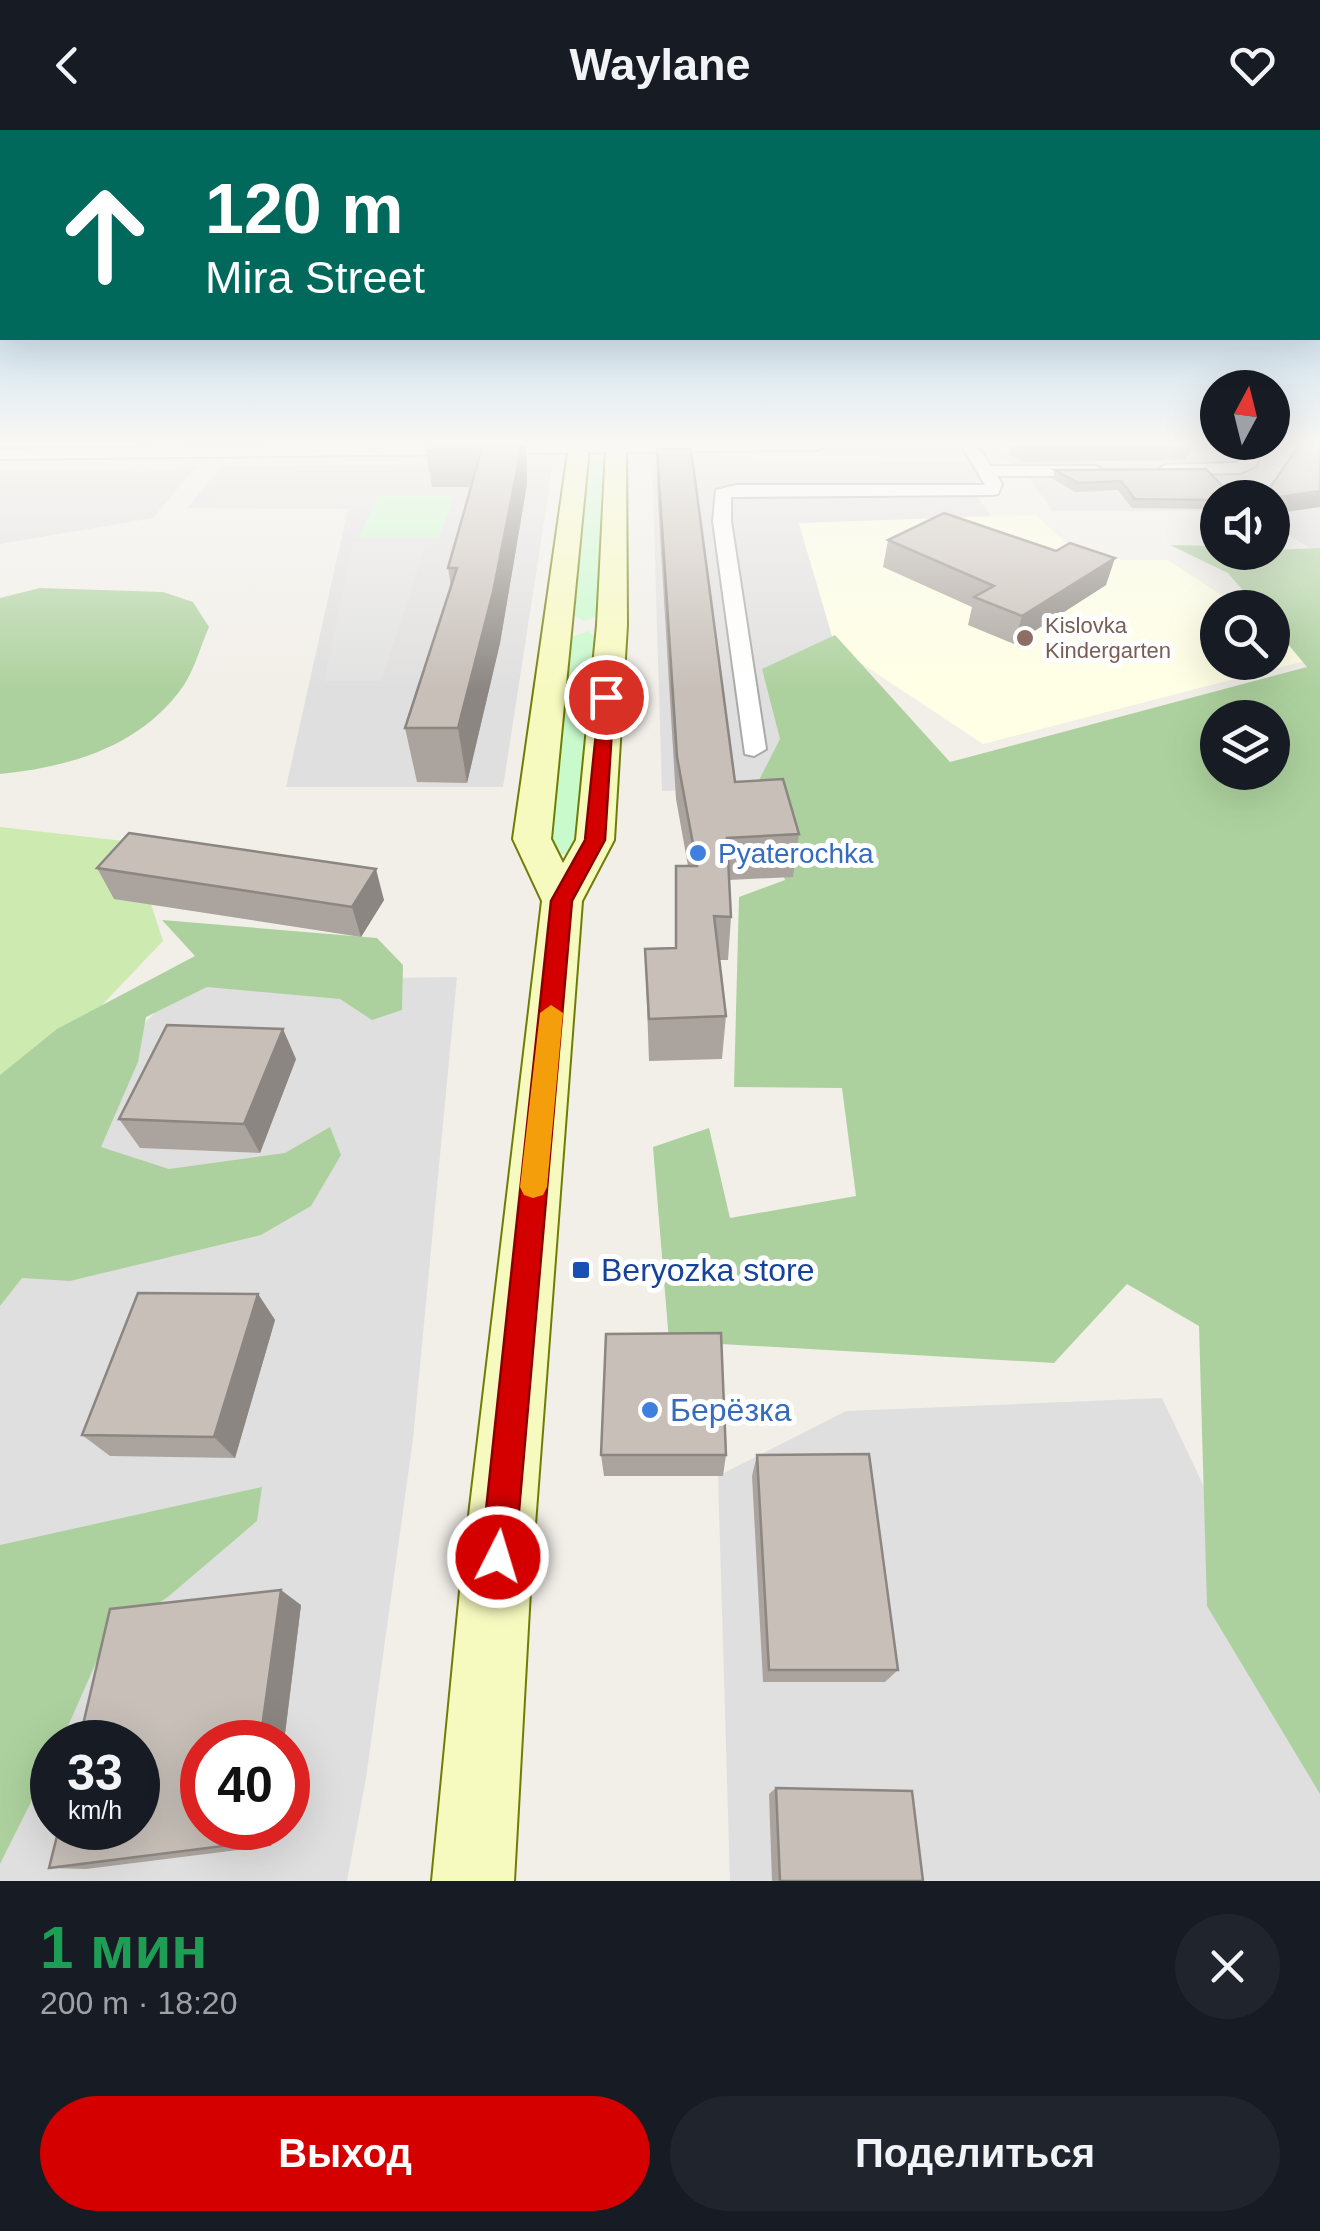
<!DOCTYPE html>
<html lang="ru">
<meta charset="utf-8">
<style>
body{margin:0;font-family:Helvetica,sans-serif;background:#20242c;color:#f1f3f6;height:100vh;display:flex;flex-direction:column;font-size:38px;white-space:nowrap}
*{box-sizing:border-box;margin:0}
p{font-size:32px;color:#9ea1a6}
.icon{flex:none;width:55px;height:55px;fill:none;stroke:currentColor;stroke-width:2;stroke-linecap:round;stroke-linejoin:round}
.map{position:relative;height:1751px;overflow:hidden}
.panel{display:flex;flex-direction:column;background:#171b24;flex:1}
.panel>*{flex:none}
.hud{position:absolute;left:0px;top:0px;width:1320px;height:210px;box-shadow:0 10px 40px #0002;background:#00695c;color:#fff;overflow:hidden}
.needle{width:65px;rotate:7deg}
.fabs{position:absolute;left:1200px;top:240px;display:grid;gap:20px}
.fabs a{display:grid;place-items:center;width:90px;height:90px;border-radius:50%;background:#171b24;box-shadow:0 10px 40px #0002;font-size:50px}
.speed{position:absolute;left:30px;top:1590px;display:flex;gap:20px;font-size:50px;font-weight:700;text-align:center}
.speed>*{display:grid;place-content:center;width:130px;height:130px;border-radius:50%;background:#171b24;box-shadow:0 10px 40px #0002;line-height:1}
.speed small{font-size:25px;font-weight:400}
.speed .limit{border:15px solid #d22;background:#fff;color:#111}
.pin{position:absolute;display:grid;place-items:center;width:85px;height:85px;color:#fff;margin:-42px;border:5px solid #fff;border-radius:50%;box-shadow:0 2px 10px #0007}
.me{position:absolute;width:110px;margin:-55px;rotate:5deg;stroke-linejoin:round;filter:drop-shadow(0 0 8px #0008)}
.turn{display:flex;align-items:center;gap:35px;height:210px;padding:0 40px;font-size:45px}
.turn .icon{width:130px;height:130px;stroke-width:2.5}
.turn b{display:block;font-size:70px;line-height:85px}
.round{display:grid;place-items:center;flex:none;width:105px;height:105px;border-radius:52px;background:#20242c}
.head{display:flex;align-items:center;justify-content:space-between;height:170px;padding:0 40px}
h1{font-size:60px;font-weight:800;line-height:75px;color:#1e9e55}
.action{display:flex;gap:20px;margin-top:auto;padding:20px 40px}
.action a{flex:1;height:115px;border-radius:60px;background:#d40000;color:#fff;font-size:40px;font-weight:800;line-height:115px;text-align:center}
.action a+a{background:#20242c;color:#f1f3f6}
header{display:flex;justify-content:space-between;align-items:center;height:130px;padding:0 40px;background:#171b24;font-size:45px;font-weight:800}
.map>svg:first-child{display:block}
.residential{fill:#e0dfdf;fill-rule:evenodd}
.education{fill:#ffffe5}
.grass{fill:#cdebb0}
.forest{fill:#add19e;fill-rule:evenodd}
.park{fill:#c8facc}
.parking{fill:#e2e2e2}
.lines{fill:none;stroke-linecap:round;stroke-linejoin:round}
.street-casing{stroke:#a9a9a9;stroke-width:4}
.secondary-casing{stroke:#707d05;stroke-width:4}
.street{fill:#fff;fill-rule:evenodd}
.secondary{fill:#f7fabf;fill-rule:evenodd}
.wall{fill:#aba49e}
.shaded-wall{fill:#8b8681}
.building{fill:#c7bfb8;stroke:#8b8681;stroke-width:2.5}
.route{fill:#d40000;stroke:#8a0000;stroke-width:2.5}
.slow{fill:#f59e0b}
.education-dot{fill:#8d6e63;stroke:#fff;stroke-width:4}
.shop-dot{fill:#3f7fe0;stroke:#fff;stroke-width:4}
.transit-dot{fill:#1a4fb4;stroke:#fff;stroke-width:4}
.labels{text-anchor:middle;stroke-width:10;stroke-linejoin:round;paint-order:stroke}
.far-education-label{font-size:22px;fill:#785e54;stroke:#fff;text-anchor:start}
.shop-label{font-size:28px;fill:#366cbe;stroke:#fff;text-anchor:start}
.near-transit-label{font-size:32px;fill:#164399;stroke:#fff;text-anchor:start}
.near-shop-label{font-size:32px;fill:#366cbe;stroke:#fff;text-anchor:start}
</style>
<header><svg class="icon" aria-label="back" viewBox="0 0 24 24"><path d="M15 5l-7 7 7 7"/></svg>Waylane<svg class="icon" aria-label="heart" viewBox="0 0 24 24"><path d="M12 20l-8-8c-3-5 5-10 8-4 3-6 11-1 8 4z"/></svg></header>
<div class="map">
<svg width="1320" height="1751" viewBox="0 0 1320 1751">
<rect width="100%" height="100%" fill="#f2efe9"/>
<path class="residential" d="M 1031,315 L 1320,315 L 1320,425 L 1273,395 L 1272,368 L 1218,368 L 1217,381 L 1053,381 L 1023,340 L 996,327 L 996,322 Z
M 972,332 L 979,349 L 970,357 L 991,386 L 799,394 L 835,516 L 788,658 L 662,661 L 652,334 Z
M 553,334 L 503,657 L 286,657 L 348,379 L 187,378 L 222,336 Z
M 196,337 L 153,388 L 0,414 L 0,341 L 130,339 L 129,343 Z
M 457,847 L 413,1309 L 366,1648 L 347,1751 L 0,1751 L 0,1102 L 106,934 L 185,851 ZM 52,1612 L 138,1612 L 138,1698 L 52,1698 ZM 202,1612 L 288,1612 L 288,1698 L 202,1698 Z
M 1162,1268 L 1320,1602 L 1320,1751 L 730,1751 L 718,1346 L 846,1281 Z"/>
<path class="education" d="M 1036,385 L 1069,416 L 1122,430 L 1168,430 L 1240,477 L 1218,478 L 1218,532 L 1272,532 L 1273,499 L 1316,528 L 983,614 L 835,516 L 799,393 Z"/>
<path class="grass" d="M 0,697 L 124,711 L 138,734 L 163,811 L 0,982 Z"/>
<path class="forest" d="M 1170,415 L 1217,416 L 1218,422 L 1320,418 L 1320,1664 L 1207,1476 L 1199,1196 L 1127,1154 L 1054,1233 L 669,1211 L 653,1017 L 709,998 L 730,1088 L 856,1066 L 842,958 L 734,957 L 739,767 L 785,750 L 757,654 L 780,609 L 762,539 L 835,505 L 950,632 L 1307,537 L 1273,496 L 1272,478 L 1257,477 L 1228,443 ZM 1218,588 L 1272,588 L 1272,642 L 1218,642 Z
M 40,458 L 163,462 L 193,472 L 209,497 C 201,515 195,538 184,555 C 142,616 71,637 0,644 L 0,468 Z
M 162,790 L 377,808 L 403,835 L 402,880 L 372,890 L 340,869 L 207,857 L 146,887 L 138,932 L 101,1017 L 169,1039 L 285,1023 L 330,997 L 341,1025 L 311,1076 L 261,1105 L 70,1151 L 22,1148 L 0,1176 L 0,945 L 57,899 L 195,826 Z
M 262,1357 L 257,1391 L 169,1466 L 106,1510 L 61,1612 L 52,1612 L 52,1630 L 0,1734 L 0,1415 Z"/>
<path class="park" d="M 590,328 L 604,331 L 597,486 L 585,491 L 573,485 L 586,331 Z
M 379,366 L 454,366 L 439,408 L 358,408 Z
M 588,501 L 596,507 L 577,714 L 566,724 L 556,724 L 545,714 L 572,507 Z"/>
<path class="parking" d="M 220,366 L 379,366 L 374,376 L 213,377 Z
M 427,411 L 381,551 L 324,551 L 353,412 Z"/>
<g class="lines">
<g class="street-casing">
<path id="street" d="M 367,315 L 826,315 L 818,320 L 0,329 L 0,319 Z
M 961,315 L 977,315 L 991,336 L 1096,336 L 1104,341 L 1096,346 L 997,346 L 1002,354 L 998,364 L 992,365 L 731,367 L 731,391 L 766,619 L 754,626 L 745,624 L 713,391 L 716,360 L 736,355 L 985,355 Z
M 1235,315 L 1251,315 L 1259,325 L 1256,336 L 1240,343 L 1165,345 L 1157,340 L 1165,335 L 1237,333 L 1243,325 Z"/>
</g>
<g class="secondary-casing">
<path id="secondary" d="M 569,315 L 589,318 L 551,709 L 563,733 L 576,710 L 597,495 L 606,318 L 626,315 L 627,495 L 614,710 L 582,771 L 530,1461 L 514,1751 L 432,1751 L 460,1461 L 542,771 L 513,709 Z"/>
</g>
<use href="#street" class="street"/>
<use href="#secondary" class="secondary"/>
</g>
<path class="wall" d="M 425,315 L 526,315 L 527,354 L 500,513 L 467,653 L 417,652 L 405,598 L 451,456 L 448,438 L 471,357 L 432,357 Z
M 1011,315 L 1192,315 L 1186,330 L 1023,332 L 1009,324 Z
M 657,319 L 735,652 L 799,704 L 793,747 L 729,750 L 731,787 L 728,830 L 719,830 L 726,886 L 722,929 L 649,931 L 645,819 L 675,818 L 688,736 L 676,669 L 657,354 Z
M 1055,340 L 1218,368 L 1218,379 L 1132,378 L 1118,360 L 1075,362 L 1053,349 Z
M 888,410 L 1106,455 L 1014,514 L 968,495 L 972,477 L 883,437 Z
M 97,738 L 384,770 L 361,807 L 114,769 Z
M 296,929 L 260,1023 L 140,1018 L 119,989 Z
M 258,1164 L 275,1190 L 235,1328 L 110,1326 L 82,1305 Z
M 601,1325 L 726,1325 L 723,1346 L 604,1346 Z
M 757,1325 L 898,1540 L 885,1552 L 763,1552 L 752,1346 Z
M 301,1475 L 284,1612 L 202,1612 L 202,1698 L 274,1698 L 271,1716 L 86,1739 L 49,1738 Z
M 776,1658 L 923,1751 L 772,1751 L 769,1664 Z"/>
<path class="shaded-wall" d="M 517,315 L 526,315 L 527,354 L 500,513 L 467,653 L 458,598 Z
M 1320,361 L 1320,377 L 1272,384 L 1272,368 Z
M 1115,428 L 1106,455 L 1014,514 L 1022,486 Z
M 376,739 L 384,770 L 361,807 L 352,777 Z
M 283,899 L 296,929 L 260,1023 L 244,994 Z
M 258,1164 L 275,1190 L 235,1328 L 214,1307 Z
M 281,1460 L 301,1475 L 284,1612 L 260,1612 Z
M 249,1698 L 274,1698 L 271,1716 L 247,1713 Z"/>
<path class="building" d="M 483,315 L 522,315 L 493,462 L 458,598 L 405,598 L 457,438 L 448,438 Z
M 1299,315 L 1320,315 L 1320,361 L 1272,368 L 1263,368 Z
M 657,319 L 691,319 L 735,652 L 783,649 L 799,704 L 727,708 L 731,787 L 714,786 L 726,886 L 649,889 L 645,819 L 676,818 L 676,736 L 697,736 L 677,627 Z
M 1206,339 L 1234,368 L 1218,368 L 1218,370 L 1135,369 L 1121,351 L 1078,353 L 1055,340 Z
M 944,383 L 1056,421 L 1070,413 L 1115,428 L 1022,486 L 974,467 L 994,456 L 888,410 Z
M 129,703 L 376,739 L 352,777 L 97,738 Z
M 167,895 L 283,899 L 244,994 L 119,989 Z
M 138,1163 L 258,1164 L 214,1307 L 82,1305 Z
M 721,1203 L 726,1325 L 601,1325 L 606,1204 Z
M 869,1324 L 898,1540 L 769,1540 L 757,1325 Z
M 281,1460 L 260,1612 L 202,1612 L 202,1698 L 249,1698 L 247,1713 L 49,1738 L 59,1698 L 138,1698 L 138,1612 L 79,1612 L 110,1479 Z
M 776,1658 L 912,1661 L 923,1751 L 780,1751 Z"/>
<linearGradient id="sky" x2="0" y2="1"><stop stop-color="#8fc0e4"/><stop offset="0.56" stop-color="#f9f8f5"/><stop offset="1" stop-color="#f9f8f5" stop-opacity="0"/></linearGradient>
<rect width="1320" height="560" fill="url(#sky)"/>
<path class="route" d="M 600,564 L 614,567 L 605,710 L 572,771 L 515,1427 L 510,1439 L 498,1444 L 486,1439 L 481,1427 L 551,771 L 585,710 Z"/>
<path class="slow" d="M 551,875 L 563,883 L 547,1057 L 543,1065 L 533,1068 L 524,1065 L 520,1057 L 540,883 Z"/>
<circle class="education-dot" cx="1025" cy="508" r="10"/>
<g class="shop-dot">
<circle cx="698" cy="723" r="10"/>
<circle cx="650" cy="1280" r="10"/>
</g>
<rect class="transit-dot" x="571" y="1130" width="20" height="20" rx="5"/>
<g class="labels">
<g class="far-education-label">
<text x="1045" y="503">Kislovka<tspan x="1045" dy="25">Kindergarten</tspan></text>
</g>
<g class="shop-label">
<text x="718" y="733">Pyaterochka</text>
</g>
<g class="near-transit-label">
<text x="601" y="1151">Beryozka store</text>
</g>
<g class="near-shop-label">
<text x="670" y="1291">Берёзка</text>
</g>
</g>
</svg>
<div class="fabs">
<a><svg class="needle" viewBox="-14 -14 28 28"><path d="M0-13l5 13h-10z" fill="#e53935"/><path d="M0 13l5-13h-10z" fill="#9ea1a6"/></svg></a>
<a><svg class="icon" aria-label="sound" viewBox="0 0 24 24"><path d="M4 9h4l5-4v14l-5-4H4zM17 9q2 3 0 6"/></svg></a>
<a><svg class="icon" aria-label="search" viewBox="0 0 24 24"><circle cx="10" cy="10" r="6"/><path d="M15 15l6 6"/></svg></a>
<a><svg class="icon" aria-label="layers" viewBox="0 0 24 24"><path d="M12 4l9 5-9 5-9-5zM3 14l9 5 9-5"/></svg></a>
</div>
<div class="speed"><div>33<small>km/h</small></div><div class="limit">40</div></div>
<div class="pin" style="left:606px;top:567px;background:#d93025"><svg class="icon" aria-label="arrive" viewBox="0 0 24 24"><path d="M6 21V4h12l-3 4 3 4H6"/></svg></div>
<svg class="me" style="left:498px;top:1427px" viewBox="-20 -20 40 40"><circle r="17" fill="#d40000" stroke="#fff" stroke-width="3"/><path d="M0-11L8 9 0 5-8 9z" fill="#fff"/></svg>
<div class="hud">
<div class="turn"><svg class="icon" aria-label="ahead" viewBox="0 0 24 24"><path d="M12 20V5M6 11l6-6 6 6"/></svg><div><b>120 m</b>Mira Street</div></div>
</div>
</div>
<section class="panel">
<div class="head"><div><h1>1 мин</h1><p>200 m · 18:20</p></div><a class="round"><svg class="icon" aria-label="close" viewBox="0 0 24 24"><path d="M6 6l12 12M18 6L6 18"/></svg></a></div>
<div class="action"><a>Выход</a><a>Поделиться</a></div>
</section>
